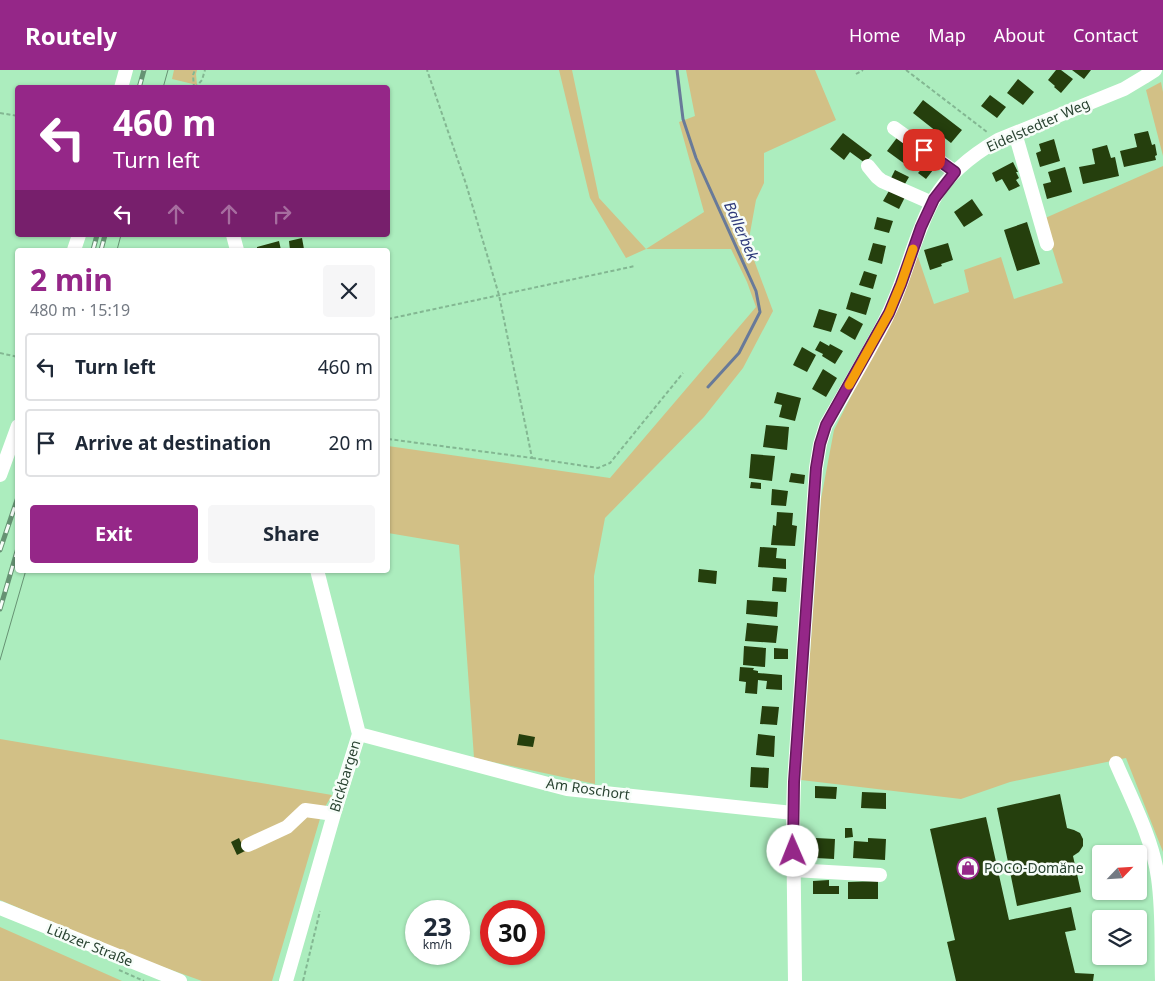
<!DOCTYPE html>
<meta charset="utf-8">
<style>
body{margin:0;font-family:"Noto Sans",sans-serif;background:#f6f6f7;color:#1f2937;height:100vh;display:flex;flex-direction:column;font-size:19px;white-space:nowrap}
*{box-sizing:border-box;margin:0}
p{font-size:16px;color:#747a83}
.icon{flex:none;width:28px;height:28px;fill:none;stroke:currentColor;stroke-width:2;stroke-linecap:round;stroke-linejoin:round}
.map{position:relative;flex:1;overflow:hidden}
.panel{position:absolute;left:15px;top:178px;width:375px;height:325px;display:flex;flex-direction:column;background:#fff;border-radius:5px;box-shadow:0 1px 4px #0004}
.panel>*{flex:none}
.hud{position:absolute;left:15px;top:15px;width:375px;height:152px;border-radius:5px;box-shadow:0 1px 4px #0004;background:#952788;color:#fff;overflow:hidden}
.needle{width:32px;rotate:65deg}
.controls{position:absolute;left:1092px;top:775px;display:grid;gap:10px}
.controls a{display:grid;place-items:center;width:55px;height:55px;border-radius:5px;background:#fff;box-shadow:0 1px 4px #0004;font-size:25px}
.speed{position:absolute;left:405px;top:830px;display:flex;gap:10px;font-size:25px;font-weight:700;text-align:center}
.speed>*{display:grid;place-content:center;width:65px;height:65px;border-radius:50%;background:#fff;box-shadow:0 1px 4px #0004;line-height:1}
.speed small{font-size:12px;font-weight:400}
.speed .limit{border:8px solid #d22;background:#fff;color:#111}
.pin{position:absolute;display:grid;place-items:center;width:42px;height:42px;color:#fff;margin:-21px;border-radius:10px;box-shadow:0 2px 8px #0006}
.me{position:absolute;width:55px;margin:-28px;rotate:359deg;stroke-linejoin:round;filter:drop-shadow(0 0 4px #0008)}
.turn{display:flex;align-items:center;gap:18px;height:105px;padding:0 15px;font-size:22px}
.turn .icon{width:65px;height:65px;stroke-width:2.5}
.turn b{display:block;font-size:35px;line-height:42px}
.lanes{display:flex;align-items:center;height:48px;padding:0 15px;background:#0003;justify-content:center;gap:25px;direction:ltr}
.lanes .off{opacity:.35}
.round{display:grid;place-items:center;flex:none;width:52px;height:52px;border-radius:5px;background:#f6f6f7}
.summary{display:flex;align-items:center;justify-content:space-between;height:85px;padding:0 15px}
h1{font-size:30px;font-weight:700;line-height:38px;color:#952788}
.primary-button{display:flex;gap:10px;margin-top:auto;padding:10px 15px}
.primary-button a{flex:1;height:58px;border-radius:5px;background:#952788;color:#fff;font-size:20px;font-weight:700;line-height:58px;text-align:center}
.primary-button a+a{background:#f6f6f7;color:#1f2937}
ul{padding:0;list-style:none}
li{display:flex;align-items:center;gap:15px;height:68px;margin:0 10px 8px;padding:0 5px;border:2px solid #e0e1e3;border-radius:5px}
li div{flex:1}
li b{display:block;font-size:19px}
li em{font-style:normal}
header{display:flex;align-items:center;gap:30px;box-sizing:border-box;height:70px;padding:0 25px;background:#952788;color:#fff}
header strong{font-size:24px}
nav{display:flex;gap:28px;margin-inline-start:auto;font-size:18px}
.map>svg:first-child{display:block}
.green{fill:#d2c086}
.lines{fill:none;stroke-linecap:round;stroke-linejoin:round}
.stream{stroke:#687a99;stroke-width:3}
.building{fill:#253f0d}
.path{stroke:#83b792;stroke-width:2;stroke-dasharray:4 2.5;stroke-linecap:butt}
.minor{stroke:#fff;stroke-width:14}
.tram{stroke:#669273;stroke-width:1}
.rail-casing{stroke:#669273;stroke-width:5}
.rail{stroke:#f7fdf9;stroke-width:3;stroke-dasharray:9;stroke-linecap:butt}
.route-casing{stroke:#611958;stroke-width:12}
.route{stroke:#952788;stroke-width:9}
.slow{stroke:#f59e0b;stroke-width:9}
.labels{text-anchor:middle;stroke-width:5;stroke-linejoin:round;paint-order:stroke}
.street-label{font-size:14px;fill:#294331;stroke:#f7fdf9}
.poi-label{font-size:14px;fill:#294331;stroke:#f7fdf9;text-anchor:start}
.water-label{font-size:15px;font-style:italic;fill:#2e397a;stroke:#f7fdf9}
</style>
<header>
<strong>Routely</strong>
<nav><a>Home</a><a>Map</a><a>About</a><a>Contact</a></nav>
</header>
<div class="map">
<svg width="1163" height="911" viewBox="0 0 1163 911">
<rect width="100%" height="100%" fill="#acedbe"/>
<path class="green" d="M 174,0 L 197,0 L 196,4 L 197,15 L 172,9 Z
M 559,0 L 572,0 L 599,128 L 646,179 L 704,142 L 679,52 L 695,46 L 686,0 L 815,0 L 836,50 L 764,83 L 764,113 L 756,130 L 748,174 L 773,241 L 743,298 L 704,347 L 605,448 L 594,506 L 595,714 L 474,688 L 459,475 L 388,463 L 388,376 L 610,408 L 756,237 L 747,212 L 731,179 L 646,179 L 626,188 L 590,128 Z
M 1161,12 L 1163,22 L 1163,86 L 1146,20 Z
M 1163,96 L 1163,782 L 1126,688 L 1010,712 L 961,729 L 801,710 L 821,429 L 834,360 L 875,279 L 917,184 L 934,234 L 969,222 L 964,200 L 1001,187 L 1014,229 L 1063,213 L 1043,149 Z
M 0,669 L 332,725 L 322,742 L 272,911 L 202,911 L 130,885 L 0,830 Z
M 0,857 L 122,911 L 0,911 Z"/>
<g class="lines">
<path class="stream" d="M 677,0 L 683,49 L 696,88 L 756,221 L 760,242 L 739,283 L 708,317"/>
</g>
<path class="building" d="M 1056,0 L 1061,0 L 1073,9 L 1061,23 L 1054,17 L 1055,16 L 1048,10 Z
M 1072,0 L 1091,0 L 1084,9 Z
M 1018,9 L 1034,22 L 1023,35 L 1007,23 Z
M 990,25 L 1006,37 L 997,48 L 981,36 Z
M 923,30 L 962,60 L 951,73 L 913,43 Z
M 1148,61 L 1152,75 L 1155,74 L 1157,85 L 1155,86 L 1156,90 L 1124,97 L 1120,81 L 1137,77 L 1134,64 Z
M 843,63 L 872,85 L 865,93 L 850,82 L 844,90 L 830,79 Z
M 899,65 L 921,81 L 909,97 L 887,81 Z
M 1054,69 L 1060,91 L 1040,97 L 1036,83 L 1041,81 L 1039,74 Z
M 1107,75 L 1111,88 L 1115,87 L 1119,106 L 1083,114 L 1079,97 L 1095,94 L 1092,79 Z
M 1013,92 L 1018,102 L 1016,102 L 1019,108 L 1016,110 L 1020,116 L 1009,121 L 1002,109 L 996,112 L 992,103 Z
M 926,94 L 933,100 L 926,109 L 918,103 Z
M 1065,97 L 1072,122 L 1047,129 L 1043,114 L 1051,112 L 1048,102 Z
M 895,100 L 909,107 L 902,119 L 889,112 Z
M 890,119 L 905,127 L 899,139 L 883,131 Z
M 972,129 L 983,145 L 964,157 L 954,142 Z
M 877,147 L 893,151 L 889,163 L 874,159 Z
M 1027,152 L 1040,194 L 1017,201 L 1004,160 Z
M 302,168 L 304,179 L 290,180 L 289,171 Z
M 279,171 L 281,180 L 257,180 L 257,177 Z
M 873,173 L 886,176 L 882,194 L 868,190 Z
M 948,173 L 953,190 L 941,194 L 942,196 L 930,200 L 924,180 Z
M 864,201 L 877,205 L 873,219 L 859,215 Z
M 851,222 L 871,228 L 866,245 L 846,239 Z
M 819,239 L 837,244 L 831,262 L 813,257 Z
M 849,246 L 863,254 L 855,270 L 840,261 Z
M 820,271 L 829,276 L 830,274 L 843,281 L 835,294 L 822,286 L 823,284 L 815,280 Z
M 802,277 L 816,285 L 807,302 L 793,295 Z
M 823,299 L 837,308 L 826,327 L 812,319 Z
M 777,322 L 801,328 L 795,351 L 779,347 L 782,335 L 774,333 Z
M 766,355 L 789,357 L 787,380 L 763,377 Z
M 751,384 L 775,386 L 772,411 L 749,408 Z
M 791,403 L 805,405 L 804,414 L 789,412 Z
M 751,412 L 761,413 L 761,419 L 750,418 Z
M 772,419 L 788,421 L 786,436 L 771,435 Z
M 777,442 L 793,443 L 792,455 L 797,456 L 795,476 L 771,475 L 773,455 L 776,456 Z
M 760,477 L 777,478 L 776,488 L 786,489 L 786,499 L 758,497 Z
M 699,499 L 717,501 L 716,514 L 698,512 Z
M 773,507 L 787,508 L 786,522 L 772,521 Z
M 747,530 L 778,532 L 777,547 L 746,544 Z
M 747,553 L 778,556 L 776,573 L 745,571 Z
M 744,576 L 766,578 L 765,597 L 743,595 Z
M 774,578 L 788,579 L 788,589 L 774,589 Z
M 740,597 L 754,598 L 753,600 L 758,601 L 758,603 L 782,605 L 782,620 L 766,619 L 767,611 L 758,610 L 757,624 L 745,623 L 746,612 L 739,611 Z
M 762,636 L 779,637 L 777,655 L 760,654 Z
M 519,664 L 535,667 L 533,677 L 517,675 Z
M 758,664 L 775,666 L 774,687 L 756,685 Z
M 751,697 L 769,698 L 768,718 L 750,717 Z
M 815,716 L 837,717 L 836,729 L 815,728 Z
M 862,722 L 886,723 L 886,739 L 861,738 Z
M 1060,724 L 1067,758 L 1074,760 L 1080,763 L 1083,769 L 1083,776 L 1079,782 L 1073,786 L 1081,822 L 1017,836 L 997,738 Z
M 986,747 L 1009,850 L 1071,837 L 1076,860 L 1065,862 L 1075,903 L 1094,904 L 1093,911 L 956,911 L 947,872 L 955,870 L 930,759 Z
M 845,758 L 852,758 L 853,767 L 845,768 Z
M 239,768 L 245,781 L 237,785 L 231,772 Z
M 816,768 L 835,769 L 834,789 L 816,788 Z
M 868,768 L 886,769 L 885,790 L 853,788 L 854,771 L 868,772 Z
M 829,810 L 829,816 L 839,816 L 839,824 L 813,824 L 813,811 Z
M 878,811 L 878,829 L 848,829 L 848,812 Z"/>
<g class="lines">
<path class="path" d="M 906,0 L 987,62
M 856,4 L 863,0
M 194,18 L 193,5 L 195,0
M 195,18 L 202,10 L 205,0
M 0,43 L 18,46
M 388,249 L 635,196
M 0,283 L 18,287
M 388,369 L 532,388 L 499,225 L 466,114 L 427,0
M 532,388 L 598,398 L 610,393 L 683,303
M 119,900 L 144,911
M 303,911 L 320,841"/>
<path class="minor" d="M 121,18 L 126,0
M 894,58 L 955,102
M 1015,63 L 1047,174
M 868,96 L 877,107 L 882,111 L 932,133
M 233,165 L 237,180
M 74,180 L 79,165
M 0,405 L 18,356
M 359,664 L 567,719 L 793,743
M 1116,693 C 1131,728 1153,770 1158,808 C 1163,842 1161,877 1162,911
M 248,775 L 287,757 L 305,740 L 334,744
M 794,800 L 880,805
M 0,838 L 180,911
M 286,911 L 334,744 L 359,664 L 317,500
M 795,911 L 793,743 L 794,712 L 816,398 L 820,374 L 826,355 C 840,331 854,307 868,282 C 875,269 883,256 889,242 C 907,205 914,165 934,129 C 949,103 972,85 998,70 L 1124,19 L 1144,7 L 1155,0"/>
<path class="tram" d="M 163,18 L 168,0
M 117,180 L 121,165
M 0,590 L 26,500"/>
<g class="rail-casing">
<path id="rail" d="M 139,18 L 144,0
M 93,180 L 97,165
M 101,180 L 105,165
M 0,480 L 18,427
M 0,539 L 18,478"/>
</g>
<use href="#rail" class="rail"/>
</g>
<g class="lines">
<g class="route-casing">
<path id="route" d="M 793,781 L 794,712 L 816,398 L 820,374 L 826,355 L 889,243 L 901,214 L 921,157 L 934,129 L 955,102 L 924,80"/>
</g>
<use href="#route" class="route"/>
<path class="slow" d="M 849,315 L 889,243 L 901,214 L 913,179"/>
</g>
<defs>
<g id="shop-ring" transform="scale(1.125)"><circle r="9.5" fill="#f7fdf9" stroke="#952788" stroke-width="1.5"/><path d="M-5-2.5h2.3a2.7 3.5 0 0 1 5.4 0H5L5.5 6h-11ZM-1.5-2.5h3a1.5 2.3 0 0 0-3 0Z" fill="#952788"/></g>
</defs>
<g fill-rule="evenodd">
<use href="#shop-ring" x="968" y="798"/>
</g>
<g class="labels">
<g class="street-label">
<text transform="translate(1038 55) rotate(-24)" y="5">Eidelstedter Weg</text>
<text transform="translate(345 706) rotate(-73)" y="5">Bickbargen</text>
<text transform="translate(588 719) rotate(8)" y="5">Am Roschort</text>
<text transform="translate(90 875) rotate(22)" y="5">Lübzer Straße</text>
</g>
<g class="poi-label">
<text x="984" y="803">POCO-Domäne</text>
</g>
<g class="water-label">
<text transform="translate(741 161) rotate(66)" y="5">Ballerbek</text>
</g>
</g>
</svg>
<div class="controls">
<a><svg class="needle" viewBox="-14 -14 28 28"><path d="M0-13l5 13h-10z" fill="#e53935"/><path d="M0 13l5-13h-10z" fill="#747a83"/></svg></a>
<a><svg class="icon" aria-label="layers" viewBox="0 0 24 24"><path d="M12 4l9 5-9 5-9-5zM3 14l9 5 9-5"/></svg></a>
</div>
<div class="speed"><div>23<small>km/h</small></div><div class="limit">30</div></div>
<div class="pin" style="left:924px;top:80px;background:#d93025"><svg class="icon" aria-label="arrive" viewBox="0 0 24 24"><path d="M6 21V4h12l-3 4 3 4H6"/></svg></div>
<svg class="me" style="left:793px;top:781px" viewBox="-20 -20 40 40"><circle r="19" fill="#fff"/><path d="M0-13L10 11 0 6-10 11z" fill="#952788"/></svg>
<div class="hud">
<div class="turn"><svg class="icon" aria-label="left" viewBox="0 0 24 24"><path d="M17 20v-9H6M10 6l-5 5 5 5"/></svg><div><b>460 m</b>Turn left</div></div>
<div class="lanes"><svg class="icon" aria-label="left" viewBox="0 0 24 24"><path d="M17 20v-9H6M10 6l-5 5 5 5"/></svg><svg class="icon off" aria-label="ahead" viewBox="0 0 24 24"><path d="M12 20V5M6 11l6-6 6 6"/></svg><svg class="icon off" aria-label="ahead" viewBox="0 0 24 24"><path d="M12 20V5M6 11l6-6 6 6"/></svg><svg class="icon off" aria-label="right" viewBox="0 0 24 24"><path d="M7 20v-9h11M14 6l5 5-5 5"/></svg></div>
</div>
<section class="panel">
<div class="summary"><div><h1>2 min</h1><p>480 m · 15:19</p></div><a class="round"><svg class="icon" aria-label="close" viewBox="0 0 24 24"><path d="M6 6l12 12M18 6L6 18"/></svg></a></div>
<ul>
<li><svg class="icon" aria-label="left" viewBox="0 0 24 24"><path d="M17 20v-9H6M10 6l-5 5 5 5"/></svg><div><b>Turn left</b></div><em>460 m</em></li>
<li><svg class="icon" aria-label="arrive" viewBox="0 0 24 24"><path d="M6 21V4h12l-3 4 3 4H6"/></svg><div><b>Arrive at destination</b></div><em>20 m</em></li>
</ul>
<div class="primary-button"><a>Exit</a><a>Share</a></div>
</section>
</div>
